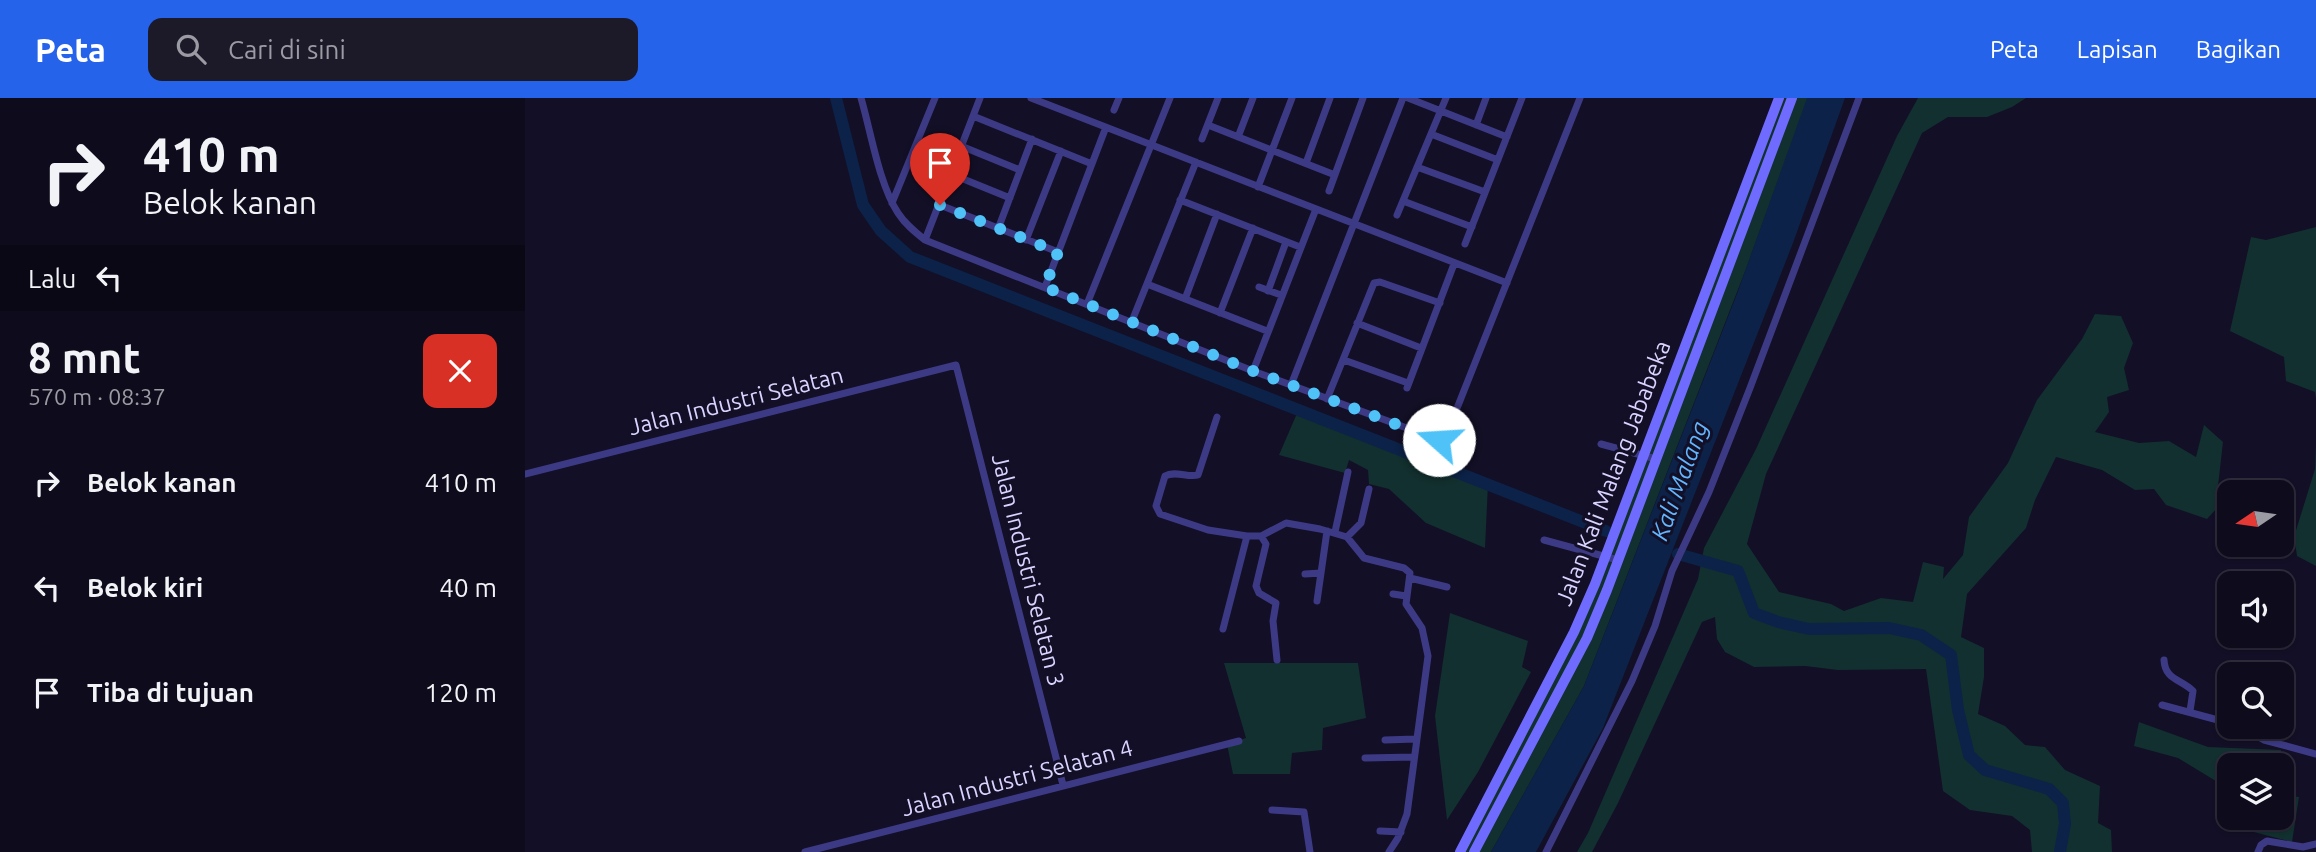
<!DOCTYPE html>
<html lang="id">
<meta charset="utf-8">
<style>
body{margin:0;font-family:Ubuntu,sans-serif;background:#1c1929;color:#f1f3f6;height:100vh;display:flex;flex-direction:column;font-size:26px;white-space:nowrap}
*{box-sizing:border-box;margin:0}
p{font-size:23px;color:#9b9ba3}
.icon{flex:none;width:38px;height:38px;fill:none;stroke:currentColor;stroke-width:2;stroke-linecap:round;stroke-linejoin:round}
.map{position:relative;flex:1;overflow:hidden}
.side{display:flex;flex-direction:column;background:#0e0b1c;width:525px}
.side>*{flex:none}
.banner{background:#0e0b1c;color:#f1f3f6;overflow:hidden}
.needle{width:46px;rotate:257deg}
.buttons{position:absolute;left:1692px;top:382px;display:grid;gap:14px}
.buttons a{display:grid;place-items:center;width:77px;height:77px;border-radius:14px;background:#0e0b1c;box-shadow:0 2px 5px #0004,0 0 0 2px #2e2b3b;font-size:35px}
.pin{position:absolute;display:grid;place-items:center;width:60px;height:60px;color:#fff;margin:-72px -30px;border-radius:50% 50% 50% 0;rotate:-45deg;box-shadow:0 0 7px #0007}
.pin .icon{rotate:45deg}
.me{position:absolute;width:77px;margin:-38px;rotate:289deg;stroke-linejoin:round;filter:drop-shadow(0 0 5px #0008)}
.turn{display:flex;align-items:center;gap:24px;height:147px;padding:0 28px;font-size:32px}
.turn .icon{width:91px;height:91px;stroke-width:2.5}
.turn b{display:block;font-size:49px;line-height:60px}
.then{display:flex;align-items:center;height:66px;padding:0 28px;background:#0003;gap:14px;font-size:26px}
.round{display:grid;place-items:center;flex:none;width:74px;height:74px;border-radius:14px;background:#1c1929}
.summary{display:flex;align-items:center;justify-content:space-between;height:119px;padding:0 28px}
h1{font-size:42px;font-weight:700;line-height:52px}
ul{padding:0;list-style:none}
li{display:flex;align-items:center;gap:21px;height:105px;padding:0 28px}
li div{flex:1}
li b{display:block;font-size:26px}
li em{font-style:normal}
header{display:flex;align-items:center;gap:42px;box-sizing:border-box;height:98px;padding:0 35px;background:#2563eb;color:#fff}
header strong{font-size:33px}
nav{display:flex;gap:38px;margin-inline-start:auto;font-size:24px}
.search{width:490px;height:63px;background:#1c1929;display:flex;align-items:center;gap:18px;box-sizing:border-box;padding:0 24px;border-radius:14px;color:#9b9ba3;font-size:26px}
main{display:flex;flex:1;min-height:0}
.map>svg:first-child{display:block}
.green{fill:#12302f}
.water{fill:#0c2248}
.lines{fill:none;stroke-linecap:round;stroke-linejoin:round}
.river{stroke:#0c2248;stroke-width:12}
.minor{stroke:#3d3a85;stroke-width:7}
.secondary{stroke:#6f6bff;stroke-width:10}
.route{stroke:#4fc3f7;stroke-width:12;stroke-dasharray:0 21.6}
.labels{text-anchor:middle;stroke-width:6;stroke-linejoin:round;paint-order:stroke}
.street-label{font-size:23px;fill:#d9d4ff;stroke:#130f26}
.water-label{font-size:24px;font-style:italic;fill:#62b6ff;stroke:#130f26}
</style>
<header>
<strong>Peta</strong>
<div class="search"><svg class="icon" aria-label="search" viewBox="0 0 24 24"><circle cx="10" cy="10" r="6"/><path d="M15 15l6 6"/></svg>Cari di sini</div>
<nav><a>Peta</a><a>Lapisan</a><a>Bagikan</a></nav>
</header>
<main>
<section class="side">
<div class="banner">
<div class="turn"><svg class="icon" aria-label="right" viewBox="0 0 24 24"><path d="M7 20v-9h11M14 6l5 5-5 5"/></svg><div><b>410 m</b>Belok kanan</div></div>
<div class="then">Lalu<svg class="icon" aria-label="left" viewBox="0 0 24 24"><path d="M17 20v-9H6M10 6l-5 5 5 5"/></svg></div>
</div>
<div class="summary"><div><h1>8 mnt</h1><p>570 m · 08:37</p></div><a class="round" style="background:#d93025;color:#fff"><svg class="icon" aria-label="close" viewBox="0 0 24 24"><path d="M6 6l12 12M18 6L6 18"/></svg></a></div>
<ul>
<li><svg class="icon" aria-label="right" viewBox="0 0 24 24"><path d="M7 20v-9h11M14 6l5 5-5 5"/></svg><div><b>Belok kanan</b></div><em>410 m</em></li>
<li><svg class="icon" aria-label="left" viewBox="0 0 24 24"><path d="M17 20v-9H6M10 6l-5 5 5 5"/></svg><div><b>Belok kiri</b></div><em>40 m</em></li>
<li><svg class="icon" aria-label="arrive" viewBox="0 0 24 24"><path d="M6 21V4h12l-3 4 3 4H6"/></svg><div><b>Tiba di tujuan</b></div><em>120 m</em></li>
</ul>
</section>
<div class="map">
<svg width="1791" height="754" viewBox="0 0 1791 754">
<rect width="100%" height="100%" fill="#130f26"/>
<path class="green" d="M 1254,0 L 1283,0 L 1221,171 L 1059,588 L 966,754 L 935,754 L 1049,534 Z
M 1393,0 L 1501,0 L 1487,9 L 1462,19 L 1423,19 L 1397,35 L 1241,376 L 1222,446 L 1254,494 L 1306,506 L 1319,513 L 1356,500 L 1388,504 L 1398,464 L 1419,469 L 1418,481 L 1438,457 L 1444,419 L 1483,365 L 1512,302 L 1557,241 L 1570,216 L 1596,218 L 1608,245 L 1599,270 L 1604,292 L 1582,299 L 1584,314 L 1570,334 L 1614,345 L 1644,343 L 1671,359 L 1679,327 L 1698,344 L 1693,388 L 1712,394 L 1704,394 L 1704,410 L 1693,409 L 1682,421 L 1641,407 L 1629,391 L 1610,392 L 1577,372 L 1531,359 L 1510,402 L 1501,430 L 1442,496 L 1436,539 L 1459,550 L 1459,579 L 1453,616 L 1480,628 L 1500,647 L 1520,649 L 1540,672 L 1575,688 L 1573,725 L 1586,732 L 1587,754 L 1507,754 L 1505,732 L 1487,718 L 1445,712 L 1418,693 L 1401,571 L 1313,572 L 1280,568 L 1229,569 L 1200,554 L 1192,541 L 1190,519 L 1177,524 L 1093,705 L 1067,754 L 1052,754 L 1063,735 L 1173,481 L 1179,450 L 1231,351 L 1372,38 Z
M 1791,129 L 1791,301 L 1790,294 L 1761,283 L 1759,259 L 1705,233 L 1726,139 L 1741,142 Z
M 773,313 L 963,386 L 960,450 L 901,425 L 864,391 L 844,386 L 843,372 L 824,362 L 820,375 L 754,357 Z
M 1791,346 L 1791,468 L 1772,458 L 1769,439 L 1790,371 Z
M 925,515 L 1003,543 L 997,569 L 1006,574 L 953,674 L 922,722 L 910,618 Z
M 699,565 L 833,565 L 841,620 L 798,630 L 797,652 L 767,655 L 765,676 L 708,676 L 702,646 L 721,640 Z
M 1614,624 L 1683,649 L 1756,652 L 1757,667 L 1704,667 L 1704,691 L 1653,660 L 1609,648 Z
M 1757,685 L 1758,697 L 1774,699 L 1767,744 L 1714,730 L 1715,719 L 1757,719 Z"/>
<path class="water" d="M 1282,0 L 1320,0 L 1268,145 L 1078,630 L 1011,754 L 966,754 L 1059,588 L 1213,193 Z"/>
<g class="lines">
<path class="river" d="M 311,0 L 338,107 L 356,133 L 385,159 L 1081,433
M 1153,456 L 1213,473 L 1229,515 L 1253,524 L 1284,531 L 1364,530 L 1396,537 L 1426,557 L 1433,612 L 1444,657 L 1460,672 L 1524,691 L 1538,705 L 1540,726 L 1535,754"/>
<path class="minor" d="M 336,0 C 346,34 354,86 373,115 C 380,126 390,134 400,142 L 728,273 L 914,342 L 921,338 L 1055,0
M 506,0 L 982,185
M 883,0 L 982,39
M 589,12 L 594,0
M 448,18 L 567,66
M 683,27 L 810,77
M 951,27 L 961,0
M 906,36 L 973,62
M 713,39 L 728,0
M 677,41 L 693,0
M 436,48 L 495,72
M 781,65 L 805,0
M 892,69 L 960,94
M 426,76 L 485,100
M 733,89 L 767,0
M 804,93 L 838,0
M 655,102 L 775,149
M 878,103 L 947,129
M 367,105 L 410,0
M 415,107 L 533,154
M 872,117 L 921,0
M 473,131 L 507,41
M 400,142 L 455,0
M 501,142 L 536,53
M 940,146 L 997,0
M 622,186 L 742,233
M 520,189 L 581,29
M 734,189 L 756,197
M 743,193 L 761,144
M 660,201 L 692,116
M 562,206 L 645,0
M 695,215 L 728,130
M 607,223 L 671,64
M 832,225 L 896,250
M 819,262 L 883,285
M 728,273 L 791,111
M 766,287 L 878,0
M 882,290 L 929,166
M 802,301 L 849,185 L 855,184 L 915,205
M 692,319 L 673,377 C 663,380 650,372 640,378 L 631,408 L 635,416 L 683,432 L 722,438 L 736,438 L 761,425 L 795,431 L 822,439 L 839,460 L 879,470 L 885,475 L 881,506 L 897,530 L 903,558 L 882,716 L 873,740 L 864,754
M 1076,346 L 1131,361
M 0,376 L 431,267 L 538,687
M 810,434 L 823,374
M 736,438 L 741,446 L 731,488 L 734,495 L 751,505 L 748,523 L 752,562
M 822,439 L 836,425 L 844,391
M 1019,442 L 1093,462
M 780,476 L 796,475 L 802,433
M 885,480 L 922,489
M 868,496 L 881,498
M 792,503 L 796,475
M 698,531 L 722,438
M 1639,562 C 1640,582 1656,581 1668,593 L 1665,613
M 1637,607 L 1704,625
M 1713,628 L 1739,642 L 1791,656
M 860,642 L 890,641
M 840,660 L 889,659
M 747,712 L 779,714 L 785,754
M 855,733 L 876,734
M 280,754 L 714,643
M 1021,754 L 1107,583 L 1130,528 L 1147,473 L 1184,394 L 1225,290 L 1334,0
M 1733,754 L 1736,747 L 1742,743 L 1778,749 L 1791,746"/>
<path class="secondary" d="M 935,754 L 1049,534 L 1070,486 L 1254,0
M 949,754 L 1062,540 L 1082,492 L 1267,0"/>
</g>
<g class="lines">
<path class="route" d="M 415,107 L 533,154 L 520,189 L 728,273 L 914,342"/>
</g>
<g class="labels">
<g class="street-label">
<text transform="translate(211 303) rotate(-14)" y="8">Jalan Industri Selatan</text>
<text transform="translate(1088 375) rotate(-69)" y="8">Jalan Kali Malang Jababeka</text>
<text transform="translate(503 472) rotate(76)" y="8">Jalan Industri Selatan 3</text>
<text transform="translate(492 680) rotate(-15)" y="8">Jalan Industri Selatan 4</text>
</g>
<g class="water-label">
<text transform="translate(1155 383) rotate(-70)" y="8">Kali Malang</text>
</g>
</g>
</svg>
<div class="buttons">
<a><svg class="needle" viewBox="-14 -14 28 28"><path d="M0-13l5 13h-10z" fill="#e53935"/><path d="M0 13l5-13h-10z" fill="#9b9ba3"/></svg></a>
<a><svg class="icon" aria-label="sound" viewBox="0 0 24 24"><path d="M4 9h4l5-4v14l-5-4H4zM17 9q2 3 0 6"/></svg></a>
<a><svg class="icon" aria-label="search" viewBox="0 0 24 24"><circle cx="10" cy="10" r="6"/><path d="M15 15l6 6"/></svg></a>
<a><svg class="icon" aria-label="layers" viewBox="0 0 24 24"><path d="M12 4l9 5-9 5-9-5zM3 14l9 5 9-5"/></svg></a>
</div>
<div class="pin" style="left:415px;top:107px;background:#d93025"><svg class="icon" aria-label="arrive" viewBox="0 0 24 24"><path d="M6 21V4h12l-3 4 3 4H6"/></svg></div>
<svg class="me" style="left:914px;top:342px" viewBox="-20 -20 40 40"><circle r="19" fill="#fff"/><path d="M0-13L10 11 0 6-10 11z" fill="#4fc3f7"/></svg>
</div>
</main>
